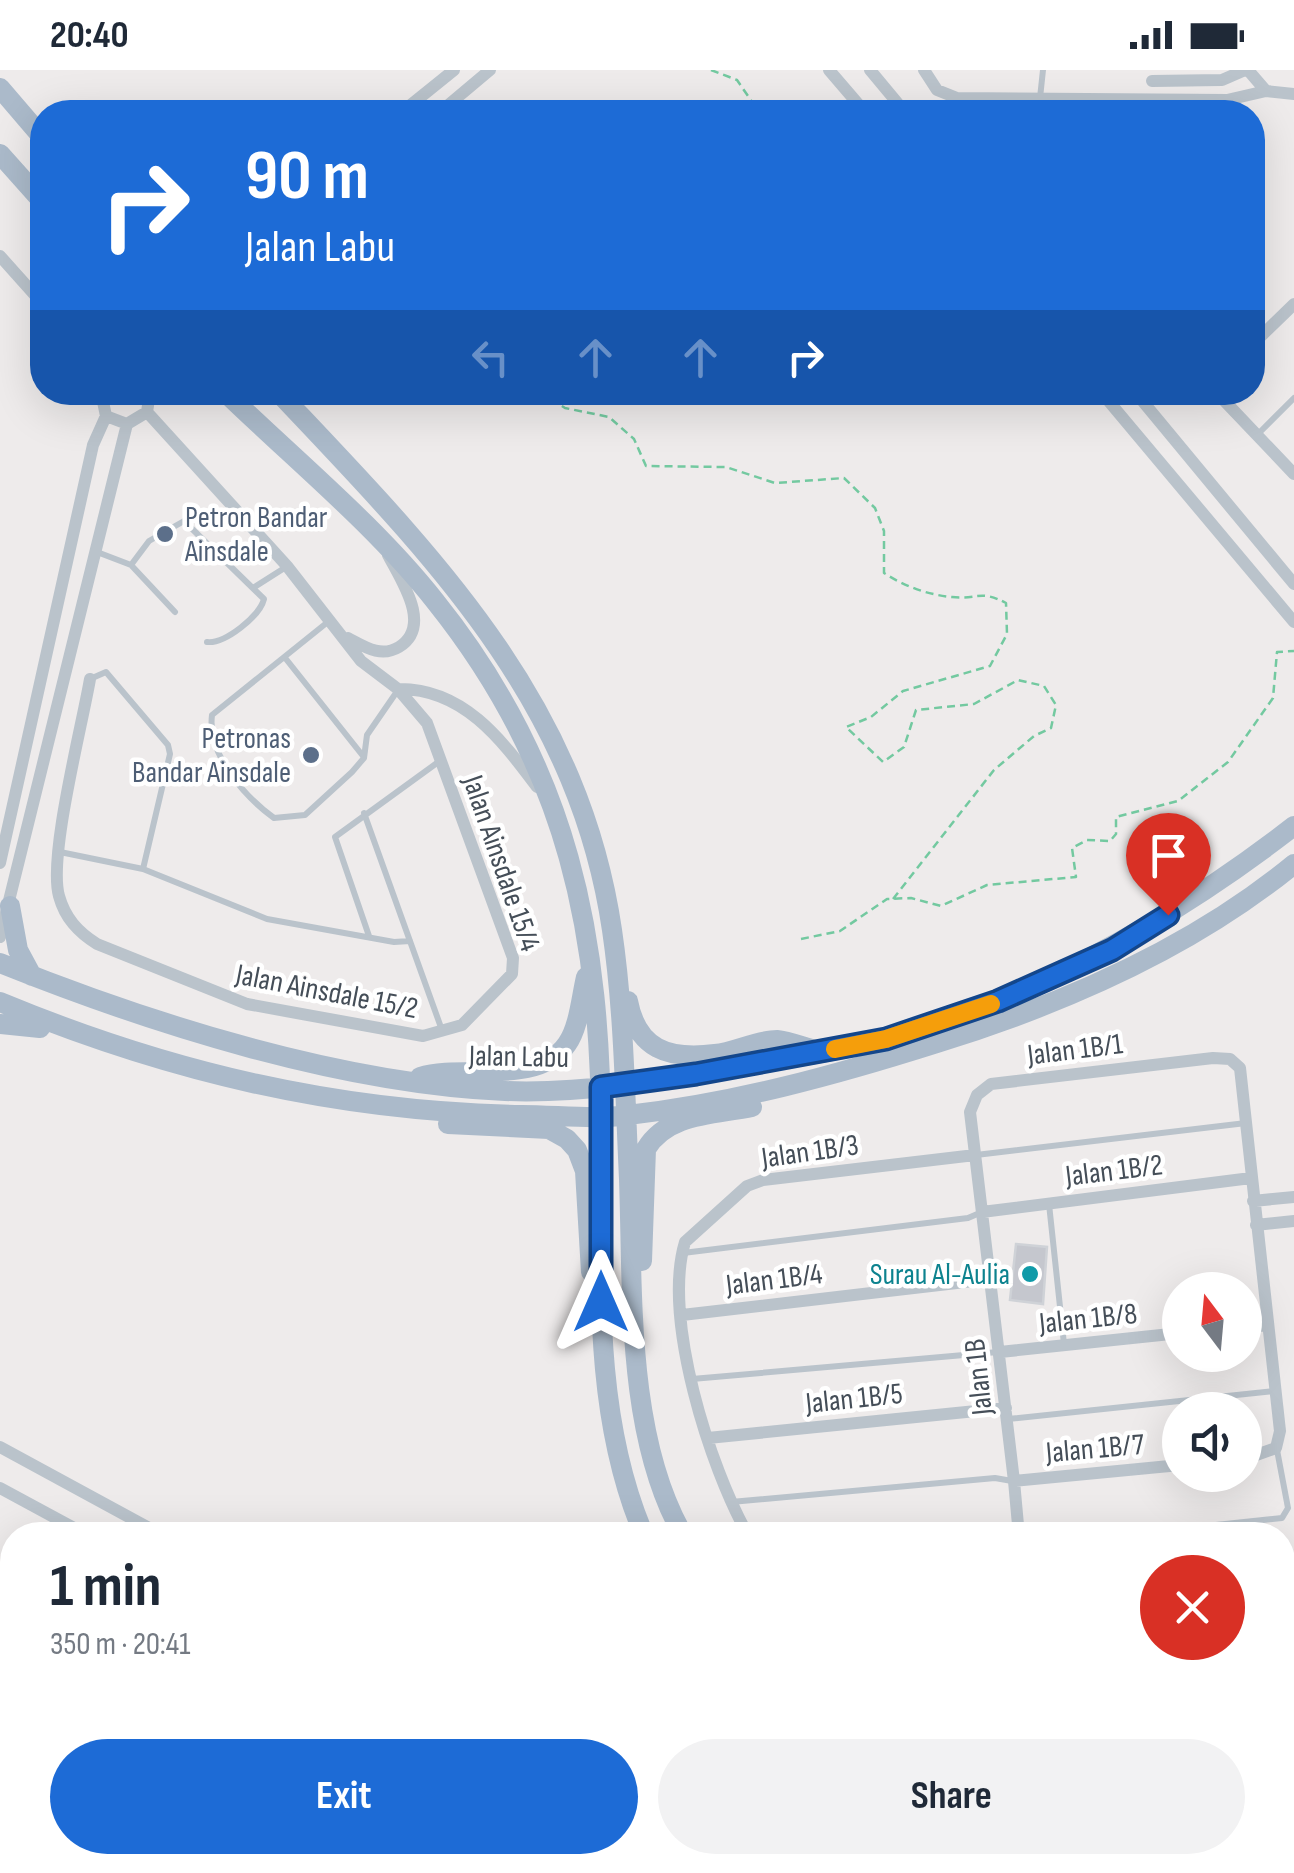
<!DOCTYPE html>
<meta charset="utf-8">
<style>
body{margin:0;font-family:"Sofia Sans Condensed",sans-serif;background:#f2f2f3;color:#1f2937;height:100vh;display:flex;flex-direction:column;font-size:38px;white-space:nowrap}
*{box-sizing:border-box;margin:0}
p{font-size:32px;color:#747a83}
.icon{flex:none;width:55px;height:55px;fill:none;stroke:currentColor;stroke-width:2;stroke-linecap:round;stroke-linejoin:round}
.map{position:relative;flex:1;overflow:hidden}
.details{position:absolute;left:0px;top:1452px;width:1295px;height:352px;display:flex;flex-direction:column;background:#fff;border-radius:40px 40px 0 0;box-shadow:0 10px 40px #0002}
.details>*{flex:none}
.guide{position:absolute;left:30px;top:30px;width:1235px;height:305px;border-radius:40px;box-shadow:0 10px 40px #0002;background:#1d6bd6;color:#fff;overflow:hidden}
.needle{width:65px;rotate:344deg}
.controls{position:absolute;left:1162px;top:1202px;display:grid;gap:20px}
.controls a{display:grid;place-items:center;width:100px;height:100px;border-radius:50%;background:#fff;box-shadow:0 10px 40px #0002;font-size:50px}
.pin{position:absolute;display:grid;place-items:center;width:85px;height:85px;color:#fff;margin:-102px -42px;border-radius:50% 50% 50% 0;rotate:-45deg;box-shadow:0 0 10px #0007}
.pin .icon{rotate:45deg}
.me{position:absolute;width:110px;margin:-55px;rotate:0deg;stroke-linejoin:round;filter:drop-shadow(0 0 8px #0008)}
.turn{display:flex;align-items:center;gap:35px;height:210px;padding:0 50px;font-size:45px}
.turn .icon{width:130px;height:130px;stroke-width:2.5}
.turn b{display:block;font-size:70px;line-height:85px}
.lanes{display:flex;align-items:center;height:95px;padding:0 50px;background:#0003;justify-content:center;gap:50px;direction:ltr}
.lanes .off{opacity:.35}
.round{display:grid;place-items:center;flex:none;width:105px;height:105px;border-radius:52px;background:#f2f2f3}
.headline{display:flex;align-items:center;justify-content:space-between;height:170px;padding:0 50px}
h1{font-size:60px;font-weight:700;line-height:75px}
.primary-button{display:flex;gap:20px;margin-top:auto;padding:20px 50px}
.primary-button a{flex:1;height:115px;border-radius:60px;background:#1d6bd6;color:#fff;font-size:40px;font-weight:700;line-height:115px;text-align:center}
.primary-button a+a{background:#f2f2f3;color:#1f2937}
.status{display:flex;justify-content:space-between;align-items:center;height:70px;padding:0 50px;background:#fff;direction:ltr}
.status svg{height:28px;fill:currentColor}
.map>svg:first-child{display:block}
.building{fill:#c5c7ce;stroke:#cfd2d7;stroke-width:2.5}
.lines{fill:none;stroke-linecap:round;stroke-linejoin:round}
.path{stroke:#73c9a0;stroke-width:2.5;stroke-dasharray:8 5;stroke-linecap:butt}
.lane{stroke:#bac3cb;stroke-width:6}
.street{stroke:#bac3cb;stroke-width:12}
.primary{stroke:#abbaca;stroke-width:20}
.route-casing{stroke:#13468b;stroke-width:25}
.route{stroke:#1d6bd6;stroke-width:18}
.slow{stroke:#f59e0b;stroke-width:18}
.service-dot{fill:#5c6f8a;stroke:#fff;stroke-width:4}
.culture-dot{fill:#0f9aa8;stroke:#fff;stroke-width:4}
.labels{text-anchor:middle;stroke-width:9;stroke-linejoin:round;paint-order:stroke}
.service-label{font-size:30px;fill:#4e5e75;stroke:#fff;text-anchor:start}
.street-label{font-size:30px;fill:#454e58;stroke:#fff}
.culture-label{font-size:30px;fill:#0d838f;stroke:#fff;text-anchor:end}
</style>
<div class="status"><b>20:40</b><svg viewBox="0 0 49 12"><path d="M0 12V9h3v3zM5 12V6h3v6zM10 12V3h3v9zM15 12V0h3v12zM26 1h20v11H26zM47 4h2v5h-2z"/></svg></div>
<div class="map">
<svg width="1294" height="1803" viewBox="0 0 1294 1803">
<rect width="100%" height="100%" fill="#eeebeb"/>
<path class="building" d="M 1016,1174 L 1047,1177 L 1043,1234 L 1010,1230 Z"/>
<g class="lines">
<path class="path" d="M 711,0 L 737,10 L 759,42
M 540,322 L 565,338 L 609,347 L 634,369 L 646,396 L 726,397 L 775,413 L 844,408 L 875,438 L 884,461 L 884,503 C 904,516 928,525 952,527 C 978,530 979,519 1006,533 L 1007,564 L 990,596 L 903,621 L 871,647 L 846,657 L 883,692 L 904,677 L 916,640 L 974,634 L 1018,610 L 1044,616 L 1056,635 L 1051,658 L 1034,666 L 994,700 L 893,829
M 801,869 L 840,861 L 887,829 L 911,828 L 941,836 L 987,815 L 1076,807 L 1072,778 L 1087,770 L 1110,771 L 1116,764 L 1116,747 L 1178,731 L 1228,692 L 1273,628 L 1277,582 L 1294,581"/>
<path class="lane" d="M 1040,28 L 1043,0
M 1258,364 L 1294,328
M 97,482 L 131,495
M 253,518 L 286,497
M 175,542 L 131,495 L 149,471 L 184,451 L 264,529 C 260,546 225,574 207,572
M 329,551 L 212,645 C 207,684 244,726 274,748 L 305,745 L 352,702 L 364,688 L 367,665 L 398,620
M 286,589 L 363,686
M 90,609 L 106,602 L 168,675 L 170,684 L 143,799
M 364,743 L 443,963
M 60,782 L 143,799 L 267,849 L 394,872 L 410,871
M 369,866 L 335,767 L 441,690
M 976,1085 L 1246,1053
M 1049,1134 L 1064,1274
M 683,1183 L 968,1148 L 982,1142
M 692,1309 L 998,1282
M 1008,1349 L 1274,1321
M 731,1432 L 995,1408 L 1012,1411
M 1121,1465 L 1282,1448 L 1288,1438 L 1277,1380"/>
<path class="street" d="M 829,0 L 865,42
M 870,0 L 905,42
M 924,0 L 937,20 L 957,28 L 1227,30 L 1266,21
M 1248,0 L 1266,21 L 1294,24
M 1152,11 L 1222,10 L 1245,0
M 402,42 L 454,0
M 440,42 L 490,0
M 0,186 L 42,233
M 1252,275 L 1294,234
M 101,322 L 106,346 L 127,354 L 147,342 L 150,322
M 1101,322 L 1294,552
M 1135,322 L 1294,514
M 1216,322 L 1294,404
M 348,568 C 365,577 381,588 399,577 C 433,556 401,510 388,485
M 90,609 C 82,656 48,787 59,826 C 65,848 78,862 97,874 L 247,934 L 423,966 L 462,955 L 512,904 L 513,888 L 427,653 L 398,619 L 361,591 L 287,496 L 147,342
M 398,619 C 463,618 501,669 537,717
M 0,793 L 93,375 L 106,346
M 0,867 L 127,354
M 1253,1131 L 1294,1127
M 982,1142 L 1251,1108
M 1256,1155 L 1294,1151
M 682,1245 L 991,1209
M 1245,1257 L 1266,1255
M 1000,1282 L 1180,1263
M 708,1368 L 1006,1338
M 0,1377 L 162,1465
M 1014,1411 L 1180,1395
M 0,1418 L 87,1465
M 748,1465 C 710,1398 662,1248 685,1172 L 747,1116 L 763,1110 L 975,1085
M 1009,1465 L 1018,1455 L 1014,1411 L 970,1042 L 977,1025 L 991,1014 L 1213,988 L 1230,989 L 1240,998 L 1280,1361 L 1276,1378 L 1245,1389
M 0,1553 L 12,1559
M 1282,1632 L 1294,1638
M 0,1674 L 7,1703 L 12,1706
M 178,1792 L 199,1803
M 690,1792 L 709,1803
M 787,1792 L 803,1803
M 425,1803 L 430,1792
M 1293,1803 L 1294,1801"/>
<path class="primary" d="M 0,18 L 42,67
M 0,84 L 42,131
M 225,322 C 295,390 375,455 435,531 C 569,698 602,866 601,1076 C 601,1205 592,1344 644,1465
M 278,322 C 430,483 578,629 612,860 C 624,941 625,1027 629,1109 C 633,1221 626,1366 683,1465
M 10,836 L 18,880 L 32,906
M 0,893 C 152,954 341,1014 505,1021 C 582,1024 663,1010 738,997 C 787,988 839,982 887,969 C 1038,926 1171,851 1294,756
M 628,931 C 637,979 668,990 715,984 C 735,982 757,970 777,970 C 789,971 803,977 815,980
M 0,932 C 169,1002 338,1042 522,1045 C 557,1045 594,1050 628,1045 C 734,1033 836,1005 937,973 C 1063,934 1192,878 1294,794
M 0,954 L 40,958
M 420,1007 C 463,994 538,1016 567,974 C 579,957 581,928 586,907
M 448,1054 L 549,1059 L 567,1069 L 577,1080 L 585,1101 L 591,1202
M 642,1191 L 646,1079 C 668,1043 714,1045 752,1037
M 997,1792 L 1016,1803
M 1087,1792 L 1107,1803"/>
</g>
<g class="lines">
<g class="route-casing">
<path id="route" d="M 601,1232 L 601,1017 L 696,1004 L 886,969 L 998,931 L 1112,880 L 1168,845"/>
</g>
<use href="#route" class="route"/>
<path class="slow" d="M 835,979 L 886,969 L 991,934"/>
</g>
<g class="service-dot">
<circle cx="165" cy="464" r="10"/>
<circle cx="311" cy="685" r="10"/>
</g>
<circle class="culture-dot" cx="1030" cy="1204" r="10"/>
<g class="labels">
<g class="service-label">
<text x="185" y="457">Petron Bandar<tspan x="185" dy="34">Ainsdale</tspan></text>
<text x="291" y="678" text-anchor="end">Petronas<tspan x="291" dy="34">Bandar Ainsdale</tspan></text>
</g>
<g class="street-label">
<text transform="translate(502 793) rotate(71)" y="10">Jalan Ainsdale 15/4</text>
<text transform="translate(327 921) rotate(11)" y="10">Jalan Ainsdale 15/2</text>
<text transform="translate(1075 979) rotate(-7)" y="10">Jalan 1B/1</text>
<text transform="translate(519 986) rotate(1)" y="10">Jalan Labu</text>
<text transform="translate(810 1081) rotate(-8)" y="10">Jalan 1B/3</text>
<text transform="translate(1114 1100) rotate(-7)" y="10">Jalan 1B/2</text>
<text transform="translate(774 1209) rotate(-7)" y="10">Jalan 1B/4</text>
<text transform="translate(1088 1248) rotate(-6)" y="10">Jalan 1B/8</text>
<text transform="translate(978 1307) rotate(-96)" y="10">Jalan 1B</text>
<text transform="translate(854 1328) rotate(-6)" y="10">Jalan 1B/5</text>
<text transform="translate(1095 1378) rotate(-5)" y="10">Jalan 1B/7</text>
</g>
<g class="culture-label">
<text x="1010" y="1214">Surau Al-Aulia</text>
</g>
</g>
</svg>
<div class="controls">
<a><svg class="needle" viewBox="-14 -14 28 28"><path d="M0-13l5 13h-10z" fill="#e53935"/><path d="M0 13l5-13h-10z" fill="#747a83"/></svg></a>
<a><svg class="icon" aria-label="sound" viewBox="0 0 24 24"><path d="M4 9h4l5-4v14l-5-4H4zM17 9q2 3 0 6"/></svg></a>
</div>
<div class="pin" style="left:1168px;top:845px;background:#d93025"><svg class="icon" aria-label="arrive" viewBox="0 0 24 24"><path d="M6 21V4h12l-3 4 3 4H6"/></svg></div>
<svg class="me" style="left:601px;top:1232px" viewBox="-20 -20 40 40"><path d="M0-17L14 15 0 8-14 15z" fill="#1d6bd6" stroke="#fff" stroke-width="4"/></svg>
<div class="guide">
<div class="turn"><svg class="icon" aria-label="right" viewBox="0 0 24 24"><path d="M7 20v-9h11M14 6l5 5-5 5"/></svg><div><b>90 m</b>Jalan Labu</div></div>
<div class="lanes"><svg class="icon off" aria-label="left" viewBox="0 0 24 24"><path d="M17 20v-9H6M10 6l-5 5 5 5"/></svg><svg class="icon off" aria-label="ahead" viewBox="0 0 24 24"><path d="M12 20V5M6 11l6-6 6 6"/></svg><svg class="icon off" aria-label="ahead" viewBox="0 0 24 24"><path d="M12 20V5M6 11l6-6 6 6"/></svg><svg class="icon" aria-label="right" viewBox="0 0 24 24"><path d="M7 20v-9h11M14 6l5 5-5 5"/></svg></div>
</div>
<section class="details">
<div class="headline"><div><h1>1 min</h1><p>350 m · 20:41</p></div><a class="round" style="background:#d93025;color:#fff"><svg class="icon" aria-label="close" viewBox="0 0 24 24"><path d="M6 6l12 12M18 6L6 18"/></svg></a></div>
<div class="primary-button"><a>Exit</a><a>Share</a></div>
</section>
</div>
